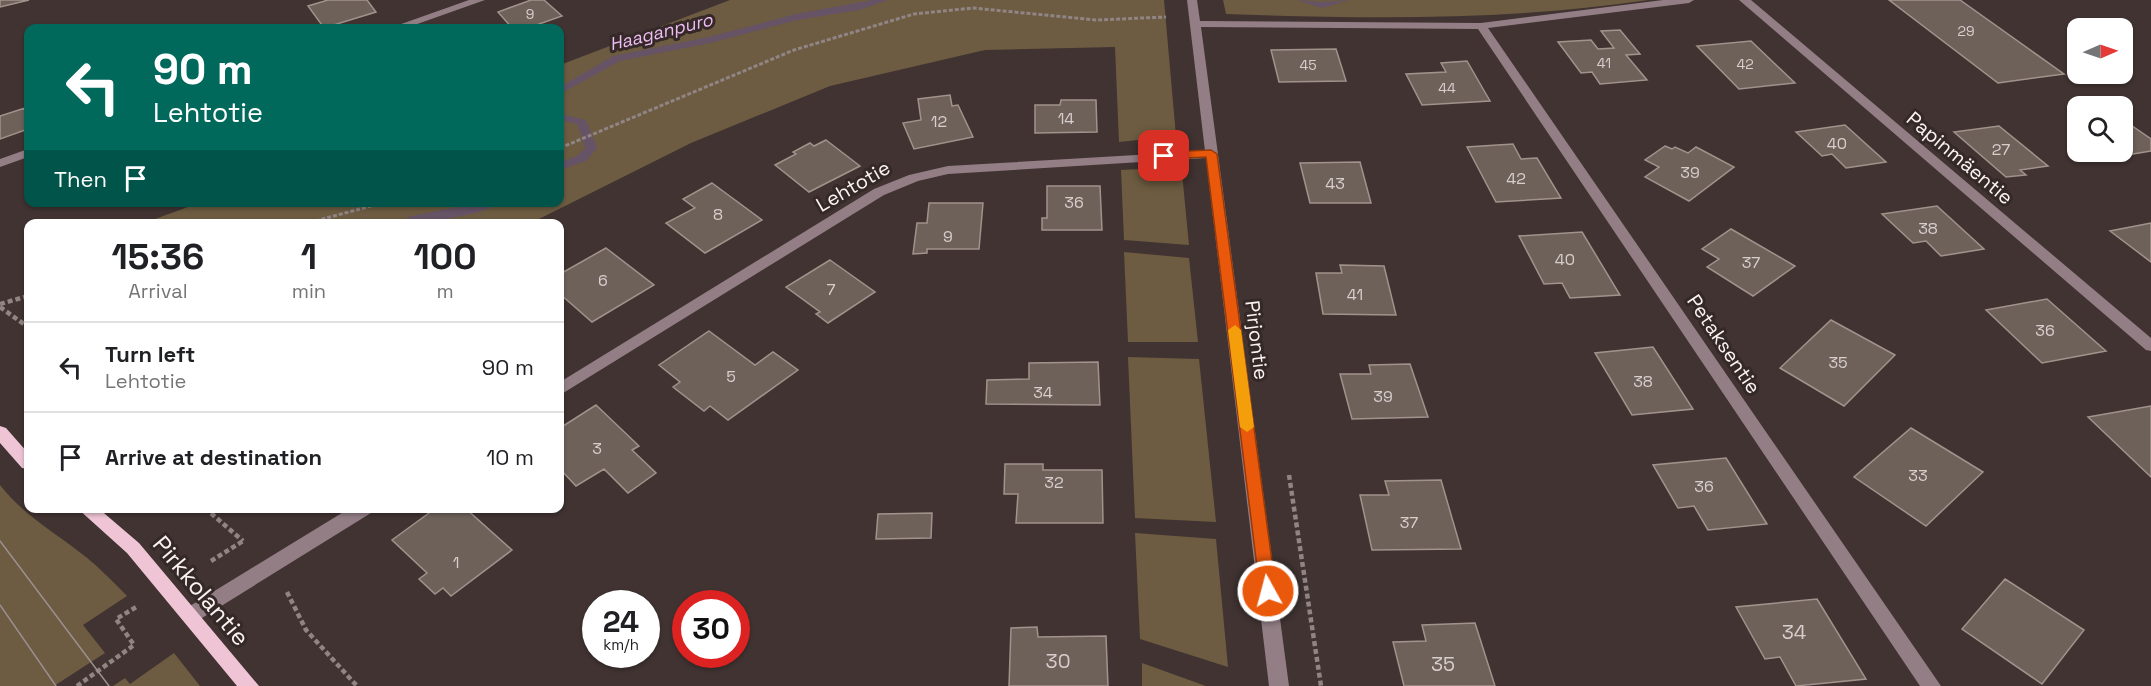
<!DOCTYPE html>
<meta charset="utf-8">
<style>
body{margin:0;font-family:"Space Grotesk",sans-serif;background:#f6f6f6;color:#202124;height:100vh;display:flex;flex-direction:column;font-size:22px;white-space:nowrap}
*{box-sizing:border-box;margin:0}
p{font-size:20px;color:#757577}
.icon{flex:none;width:33px;height:33px;fill:none;stroke:currentColor;stroke-width:2;stroke-linecap:round;stroke-linejoin:round}
.map{position:relative;flex:1;overflow:hidden}
.side{position:absolute;left:24px;top:219px;width:540px;height:294px;display:flex;flex-direction:column;background:#fff;border-radius:12px;box-shadow:0 2px 4px #0004}
.side>*{flex:none}
.guide{position:absolute;left:24px;top:24px;width:540px;height:183px;border-radius:12px;box-shadow:0 2px 4px #0004;background:#00695c;color:#fff;overflow:hidden}
.needle{width:39px;rotate:88deg}
.fabs{position:absolute;left:2067px;top:18px;display:grid;gap:12px}
.fabs a{display:grid;place-items:center;width:66px;height:66px;border-radius:12px;background:#fff;box-shadow:0 2px 4px #0004;font-size:30px}
.speed{position:absolute;left:582px;top:590px;display:flex;gap:12px;font-size:30px;font-weight:700;text-align:center}
.speed>*{display:grid;place-content:center;width:78px;height:78px;border-radius:50%;background:#fff;box-shadow:0 2px 4px #0004;line-height:1}
.speed small{font-size:15px;font-weight:400}
.speed .limit{border:9px solid #d22;background:#fff;color:#111}
.pin{position:absolute;display:grid;place-items:center;width:51px;height:51px;color:#fff;margin:-26px;border-radius:12px;box-shadow:0 3px 9px #0006}
.me{position:absolute;width:66px;margin:-33px;rotate:353deg;stroke-linejoin:round;filter:drop-shadow(0 0 4px #0008)}
.turn{display:flex;align-items:center;gap:21px;height:126px;padding:0 30px;font-size:27px}
.turn .icon{width:78px;height:78px;stroke-width:2.5}
.turn b{display:block;font-size:42px;line-height:51px}
.then{display:flex;align-items:center;height:57px;padding:0 30px;background:#0003;gap:12px;font-size:22px}
.eta{display:flex;justify-content:space-evenly;align-items:center;height:102px;text-align:center}
.eta b{font-size:36px;font-weight:700;line-height:42px}
ul{padding:0;list-style:none}
li{display:flex;align-items:center;gap:18px;height:90px;padding:0 30px;border-top:2px solid #e0e0e0}
li div{flex:1}
li b{display:block;font-size:22px}
li em{font-style:normal}
.map>svg:first-child{display:block}
.green{fill:#6d5c41}
.lines{fill:none;stroke-linecap:round;stroke-linejoin:round}
.stream{fill:#665366;fill-rule:evenodd}
.building{fill:#6d615a;stroke:#a1938c;stroke-width:1.5}
.path-far1{stroke:#908584;stroke-width:3;stroke-dasharray:4 2;stroke-linecap:butt}
.path{stroke:#908584;stroke-width:4.5;stroke-dasharray:5 3;stroke-linecap:butt}
.minor{fill:#937e86;fill-rule:evenodd}
.major{fill:#efc5d6;fill-rule:evenodd}
.tram{stroke:#9a908f;stroke-width:1.5}
.route{fill:#ea580c;stroke:#983908;stroke-width:1.5}
.slow{fill:#f59e0b}
.labels{text-anchor:middle;stroke-width:6;stroke-linejoin:round;paint-order:stroke}
.far-number-label{font-size:14px;fill:#d8cecc}
.number-label{font-size:16px;fill:#d8cecc}
.far-water-label{font-size:18px;font-style:italic;fill:#eebdf6;stroke:#352928}
.street-label{font-size:20px;fill:#fbf3f2;stroke:#352928}
.near-number-label{font-size:20px;fill:#d8cecc}
.near-street-label{font-size:24px;fill:#fbf3f2;stroke:#352928}
</style>
<div class="map">
<svg width="2151" height="686" viewBox="0 0 2151 686">
<rect width="100%" height="100%" fill="#403332"/>
<path class="green" d="M 730,0 L 1164,0 L 1176,136 L 1119,142 L 1115,47 L 985,50 L 830,86 L 691,143 L 531,223 L 144,223 L 199,203 L 560,202 L 560,65 Z
M 1223,0 L 1648,0 C 1508,21 1367,19 1226,14 Z
M 1178,167 L 1182,173 L 1189,245 L 1124,240 L 1121,170 Z
M 1124,252 L 1189,258 L 1198,342 L 1128,342 Z
M 1128,357 L 1199,359 L 1216,522 L 1135,518 Z
M 0,485 C 24,516 56,533 86,557 C 101,569 114,583 127,596 L 83,625 L 105,653 L 54,686 L 0,686 Z
M 1135,533 L 1216,539 L 1228,667 L 1140,639 Z
M 174,653 L 200,686 L 113,686 L 125,678 L 130,684 Z
M 1142,663 L 1206,686 L 1142,686 Z"/>
<g class="lines">
<path class="stream" d="M 872,0 L 888,0 L 859,10 L 797,20 L 710,43 L 620,61 L 560,94 L 560,87 L 613,56 L 709,37 L 796,14 Z
M 1297,0 L 1322,2 L 1349,0 L 1322,8 Z
M 560,114 L 586,120 L 597,148 L 586,161 L 560,170 L 560,162 L 577,156 L 585,148 L 577,124 L 560,120 Z
M 482,202 L 501,202 C 485,216 417,224 395,224 L 412,216 Z"/>
</g>
<path class="building" d="M 0,0 L 29,0 L 0,7 Z
M 328,0 L 367,0 L 376,12 L 324,28 L 308,6 Z
M 531,0 L 544,0 L 562,16 L 528,28 L 521,26 L 512,28 L 498,12 Z
M 1889,0 L 1960,0 L 2064,74 L 1998,83 Z
M 1620,30 L 1640,54 L 1626,55 L 1647,80 L 1600,84 L 1592,72 L 1581,73 L 1558,42 L 1591,40 L 1598,49 L 1614,48 L 1601,31 Z
M 1751,41 L 1795,83 L 1739,89 L 1697,46 Z
M 1336,49 L 1346,81 L 1279,82 L 1271,50 Z
M 1467,61 L 1490,101 L 1422,105 L 1406,74 L 1446,72 L 1441,63 Z
M 950,95 L 952,106 L 958,105 L 973,137 L 914,149 L 903,123 L 921,120 L 918,99 Z
M 1061,100 L 1096,100 L 1097,132 L 1035,133 L 1035,105 L 1060,105 Z
M 25,108 L 28,129 L 0,139 L 0,116 Z
M 2122,119 L 2151,139 L 2151,151 L 2121,156 L 2115,152 L 2122,152 Z
M 1845,125 L 1886,162 L 1846,168 L 1832,154 L 1822,156 L 1796,132 Z
M 1999,126 L 2048,166 L 2020,170 L 2026,175 L 2006,177 L 1954,132 Z
M 826,140 L 860,166 L 809,192 L 775,165 L 796,154 L 793,152 L 810,143 L 814,146 Z
M 1513,144 L 1521,159 L 1537,158 L 1561,198 L 1496,202 L 1467,147 Z
M 1665,146 L 1672,149 L 1675,147 L 1688,153 L 1696,147 L 1734,167 L 1689,201 L 1645,177 L 1659,167 L 1645,160 Z
M 1360,162 L 1371,203 L 1310,203 L 1300,163 Z
M 712,183 L 762,220 L 705,253 L 666,223 L 695,208 L 683,199 Z
M 1047,186 L 1100,186 L 1102,230 L 1042,230 L 1042,218 L 1047,218 Z
M 929,203 L 983,203 L 979,249 L 927,249 L 927,253 L 913,254 L 917,223 L 927,223 Z
M 1937,206 L 1984,249 L 1941,256 L 1926,241 L 1913,243 L 1882,214 Z
M 2151,223 L 2151,262 L 2110,231 Z
M 1731,229 L 1795,266 L 1753,296 L 1707,267 L 1719,259 L 1702,249 Z
M 1582,232 L 1620,295 L 1570,298 L 1562,283 L 1544,284 L 1519,236 Z
M 606,248 L 654,285 L 592,322 L 560,294 L 560,274 Z
M 830,260 L 875,292 L 828,323 L 816,314 L 820,312 L 786,287 Z
M 1340,265 L 1384,266 L 1396,315 L 1323,314 L 1316,273 L 1342,273 Z
M 2047,299 L 2106,351 L 2042,363 L 1986,310 Z
M 1831,320 L 1895,355 L 1844,406 L 1780,368 Z
M 709,331 L 755,365 L 773,352 L 798,370 L 728,420 L 710,406 L 704,411 L 673,387 L 680,382 L 659,365 Z
M 1653,347 L 1693,409 L 1632,415 L 1595,353 Z
M 1098,362 L 1100,405 L 986,404 L 987,380 L 1029,379 L 1029,363 Z
M 1410,364 L 1428,417 L 1352,419 L 1340,374 L 1371,374 L 1369,365 Z
M 596,405 L 639,446 L 632,450 L 656,473 L 628,493 L 604,469 L 576,486 L 560,469 L 560,428 Z
M 2151,406 L 2151,477 L 2088,417 Z
M 1911,428 L 1983,472 L 1926,526 L 1854,477 Z
M 1726,458 L 1767,524 L 1708,530 L 1694,506 L 1678,508 L 1653,465 Z
M 1005,464 L 1043,464 L 1043,470 L 1102,470 L 1103,523 L 1016,523 L 1018,494 L 1004,494 Z
M 1441,480 L 1461,549 L 1372,550 L 1360,495 L 1389,495 L 1385,481 Z
M 436,508 L 465,508 L 512,550 L 451,596 L 443,588 L 435,594 L 419,579 L 427,573 L 392,540 Z
M 932,513 L 931,538 L 876,539 L 878,514 Z
M 2005,579 L 2084,630 L 2042,684 L 1962,629 Z
M 1817,599 L 1866,679 L 1796,686 L 1780,657 L 1765,659 L 1736,607 Z
M 1475,623 L 1495,686 L 1404,686 L 1393,642 L 1426,641 L 1422,625 Z
M 1037,627 L 1038,637 L 1106,636 L 1108,686 L 1009,686 L 1011,628 Z"/>
<g class="lines">
<path class="path-far1" d="M 560,148 L 794,50 L 914,14 L 973,8 L 1096,20 L 1166,17
M 304,224 L 386,202"/>
<path class="path" d="M 0,304 L 28,296
M 0,307 L 28,327
M 1289,475 L 1321,686
M 205,508 L 243,541
M 211,561 L 243,541
M 287,592 L 306,630 L 357,686
M 77,686 L 134,645 L 116,619 L 138,606"/>
<path class="minor" d="M 469,0 L 485,0 L 406,28 L 390,28 Z
M 1187,0 L 1197,0 L 1200,21 L 1481,23 L 1663,0 L 1694,0 L 1689,3 L 1488,28 L 1941,686 L 1920,686 L 1478,29 L 1201,27 L 1289,686 L 1269,686 L 1206,158 L 948,174 L 918,181 L 884,195 L 560,395 L 560,382 L 874,189 L 909,175 L 948,166 L 1205,151 Z
M 1739,0 L 1751,0 L 2151,338 L 2151,351 L 2146,350 Z
M 28,149 L 28,157 L 0,167 L 0,159 Z
M 350,508 L 373,508 L 371,513 L 197,621 L 191,623 L 185,621 L 182,615 L 185,609 Z"/>
<path class="major" d="M 0,426 L 6,428 L 28,453 L 28,469 L 22,468 L 0,443 Z
M 77,508 L 98,508 L 139,543 L 259,686 L 237,686 L 127,553 Z"/>
<path class="tram" d="M 0,541 L 109,686
M 0,605 L 56,686"/>
</g>
<path class="route" d="M 1211,150 L 1217,154 L 1276,591 L 1274,596 L 1262,596 L 1260,591 L 1206,157 L 1164,159 L 1158,156 L 1164,152 Z"/>
<path class="slow" d="M 1235,325 L 1241,330 L 1254,427 L 1247,432 L 1240,427 L 1228,330 Z"/>
<g class="labels">
<g class="far-number-label">
<text x="530" y="19">9</text>
<text x="1966" y="36">29</text>
<text x="1604" y="68">41</text>
<text x="1745" y="69">42</text>
<text x="1308" y="70">45</text>
<text x="1447" y="93">44</text>
</g>
<g class="number-label">
<text x="1066" y="124">14</text>
<text x="939" y="127">12</text>
<text x="1837" y="149">40</text>
<text x="2001" y="155">27</text>
<text x="1690" y="178">39</text>
<text x="1516" y="184">42</text>
<text x="1335" y="189">43</text>
<text x="1074" y="208">36</text>
<text x="718" y="220">8</text>
<text x="1928" y="234">38</text>
<text x="948" y="242">9</text>
<text x="1565" y="265">40</text>
<text x="1751" y="268">37</text>
<text x="603" y="286">6</text>
<text x="831" y="295">7</text>
<text x="1355" y="300">41</text>
<text x="2045" y="336">36</text>
<text x="1838" y="368">35</text>
<text x="731" y="382">5</text>
<text x="1643" y="387">38</text>
<text x="1043" y="398">34</text>
<text x="1383" y="402">39</text>
<text x="597" y="454">3</text>
<text x="1918" y="481">33</text>
<text x="1054" y="488">32</text>
<text x="1704" y="492">36</text>
<text x="1409" y="528">37</text>
<text x="456" y="568">1</text>
</g>
<g class="far-water-label">
<text transform="translate(661 32) rotate(-14)" y="6">Haaganpuro</text>
</g>
<g class="street-label">
<text transform="translate(1960 158) rotate(40)" y="7">Papinmäentie</text>
<text transform="translate(853 186) rotate(-30)" y="7">Lehtotie</text>
<text transform="translate(1257 340) rotate(83)" y="7">Pirjontie</text>
<text transform="translate(1724 344) rotate(56)" y="7">Petaksentie</text>
</g>
<g class="near-number-label">
<text x="1794" y="639">34</text>
<text x="1058" y="668">30</text>
<text x="1443" y="671">35</text>
</g>
<g class="near-street-label">
<text transform="translate(201 591) rotate(50)" y="8">Pirkkolantie</text>
</g>
</g>
</svg>
<div class="fabs">
<a><svg class="needle" viewBox="-14 -14 28 28"><path d="M0-13l5 13h-10z" fill="#e53935"/><path d="M0 13l5-13h-10z" fill="#757577"/></svg></a>
<a><svg class="icon" aria-label="search" viewBox="0 0 24 24"><circle cx="10" cy="10" r="6"/><path d="M15 15l6 6"/></svg></a>
</div>
<div class="speed"><div>24<small>km/h</small></div><div class="limit">30</div></div>
<div class="pin" style="left:1164px;top:156px;background:#d93025"><svg class="icon" aria-label="arrive" viewBox="0 0 24 24"><path d="M6 21V4h12l-3 4 3 4H6"/></svg></div>
<svg class="me" style="left:1268px;top:591px" viewBox="-20 -20 40 40"><circle r="17" fill="#ea580c" stroke="#fff" stroke-width="3"/><path d="M0-11L8 9 0 5-8 9z" fill="#fff"/></svg>
<div class="guide">
<div class="turn"><svg class="icon" aria-label="left" viewBox="0 0 24 24"><path d="M17 20v-9H6M10 6l-5 5 5 5"/></svg><div><b>90 m</b>Lehtotie</div></div>
<div class="then">Then<svg class="icon" aria-label="arrive" viewBox="0 0 24 24"><path d="M6 21V4h12l-3 4 3 4H6"/></svg></div>
</div>
<section class="side">
<div class="eta">
<div><b>15:36</b><p>Arrival</p></div>
<div><b>1</b><p>min</p></div>
<div><b>100</b><p>m</p></div>
</div>
<ul>
<li><svg class="icon" aria-label="left" viewBox="0 0 24 24"><path d="M17 20v-9H6M10 6l-5 5 5 5"/></svg><div><b>Turn left</b><p>Lehtotie</p></div><em>90 m</em></li>
<li><svg class="icon" aria-label="arrive" viewBox="0 0 24 24"><path d="M6 21V4h12l-3 4 3 4H6"/></svg><div><b>Arrive at destination</b></div><em>10 m</em></li>
</ul>
</section>
</div>
